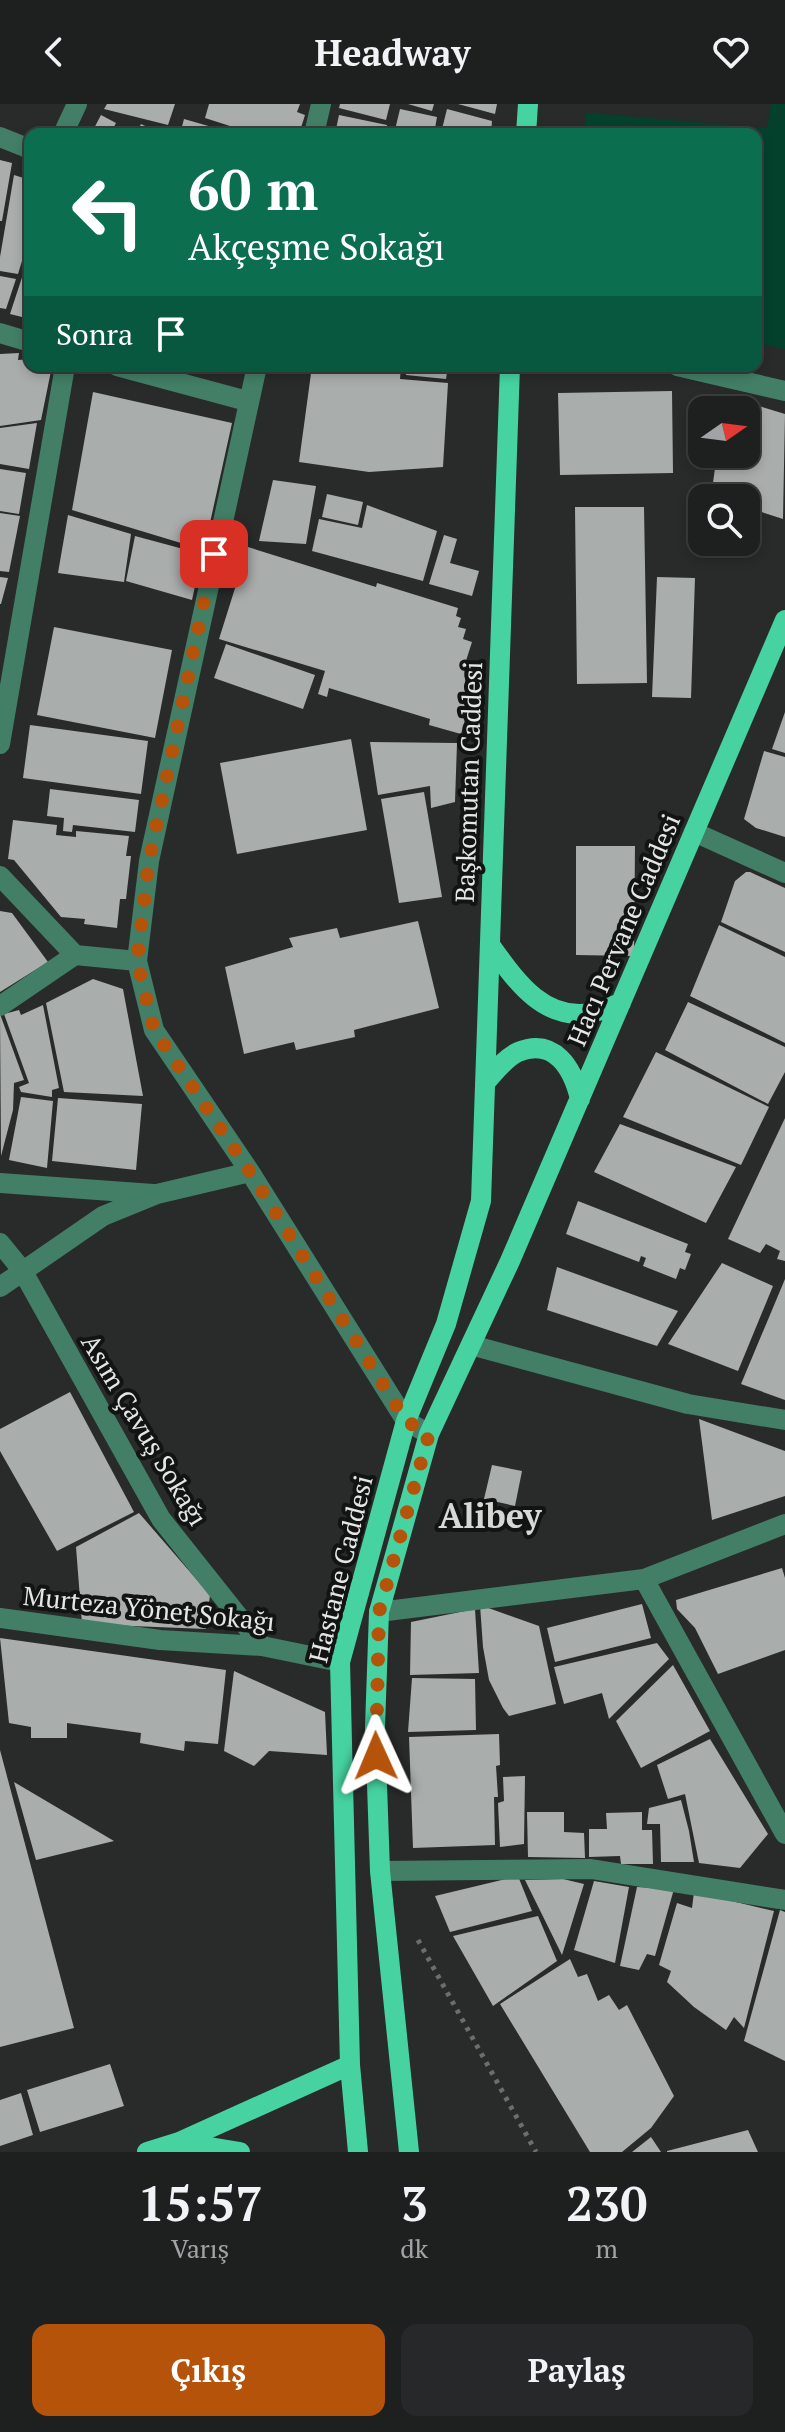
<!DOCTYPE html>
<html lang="tr">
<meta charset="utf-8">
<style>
body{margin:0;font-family:"PT Serif",serif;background:#262829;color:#f1f3f6;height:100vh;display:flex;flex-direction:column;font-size:30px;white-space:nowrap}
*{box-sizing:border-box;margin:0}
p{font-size:26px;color:#a1a3a5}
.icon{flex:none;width:44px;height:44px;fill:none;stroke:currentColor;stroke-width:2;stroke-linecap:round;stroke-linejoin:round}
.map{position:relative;height:2048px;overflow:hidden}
.side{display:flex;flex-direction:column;background:#1e2020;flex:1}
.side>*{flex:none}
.guide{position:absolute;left:24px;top:24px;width:738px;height:244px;border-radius:16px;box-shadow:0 4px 12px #0003,0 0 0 2px #3c3e3e;background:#0b6e4f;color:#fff;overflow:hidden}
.needle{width:52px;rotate:76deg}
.buttons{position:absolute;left:688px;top:292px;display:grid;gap:16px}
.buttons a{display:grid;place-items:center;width:72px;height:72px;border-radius:16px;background:#1e2020;box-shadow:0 4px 12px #0003,0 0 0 2px #3c3e3e;font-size:40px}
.pin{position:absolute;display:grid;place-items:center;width:68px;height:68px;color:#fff;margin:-34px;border-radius:16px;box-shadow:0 4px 12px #0006}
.me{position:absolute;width:88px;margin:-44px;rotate:359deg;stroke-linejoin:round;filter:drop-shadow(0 0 6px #0008)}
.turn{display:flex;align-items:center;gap:28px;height:168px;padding:0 32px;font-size:36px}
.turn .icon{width:104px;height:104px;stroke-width:2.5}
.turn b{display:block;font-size:56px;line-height:68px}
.then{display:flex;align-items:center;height:76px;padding:0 32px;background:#0003;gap:16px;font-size:30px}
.eta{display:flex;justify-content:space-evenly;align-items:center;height:136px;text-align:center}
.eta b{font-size:48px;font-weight:700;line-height:56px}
.button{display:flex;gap:16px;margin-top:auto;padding:16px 32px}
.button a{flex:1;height:92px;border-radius:16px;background:#b45309;color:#fff;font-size:32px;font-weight:700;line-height:92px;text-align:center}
.button a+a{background:#262829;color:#f1f3f6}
header{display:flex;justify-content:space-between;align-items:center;height:104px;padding:0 32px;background:#1e2020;font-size:36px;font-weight:700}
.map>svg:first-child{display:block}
.green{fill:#03412d}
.building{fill:#a9adab}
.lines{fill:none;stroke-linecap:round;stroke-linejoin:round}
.path{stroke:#6c6e6d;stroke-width:5;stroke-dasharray:4 6;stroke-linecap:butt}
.minor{stroke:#427f66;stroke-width:20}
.major{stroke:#46d3a1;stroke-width:20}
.route{stroke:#b45309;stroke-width:14;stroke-dasharray:0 25.2}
.labels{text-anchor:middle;stroke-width:8;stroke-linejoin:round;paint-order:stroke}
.street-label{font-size:26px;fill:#e5e7e6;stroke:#121313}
.district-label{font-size:34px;font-weight:bold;fill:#d4d9d6;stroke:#121313}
</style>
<header><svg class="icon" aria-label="back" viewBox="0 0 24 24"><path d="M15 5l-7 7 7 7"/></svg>Headway<svg class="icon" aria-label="heart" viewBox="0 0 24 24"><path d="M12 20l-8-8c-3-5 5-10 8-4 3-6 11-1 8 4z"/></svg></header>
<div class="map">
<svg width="785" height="2048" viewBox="0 0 785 2048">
<rect width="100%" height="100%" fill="#282b2a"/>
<path class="green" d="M 771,0 L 785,0 L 785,245 L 756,239 L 756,30 L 584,30 L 586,9 L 767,24 Z"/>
<path class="building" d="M 107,0 L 175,0 L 168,21 L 104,5 Z
M 209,0 L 300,0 L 297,8 L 305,11 L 299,30 L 255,30 L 205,14 Z
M 340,0 L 390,0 L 386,16 L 339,4 Z
M 408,0 L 434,0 L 432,7 Z
M 458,0 L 497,0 L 495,10 Z
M 400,5 L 437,13 L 434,30 L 394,30 Z
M 447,5 L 492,17 L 491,30 L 441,29 Z
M 101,11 L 116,19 L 110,30 L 91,30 Z
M 339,11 L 387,21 L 386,30 L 335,30 Z
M 184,15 L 233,29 L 233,30 L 180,30 Z
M 141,20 L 162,30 L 136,30 Z
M 0,56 L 12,59 L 2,117 L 0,117 Z
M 14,71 L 30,76 L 30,131 L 18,170 L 0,167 L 0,153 Z
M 30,149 L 30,215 L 10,210 Z
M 0,172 L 16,175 L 6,205 L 0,204 Z
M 19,249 L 18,256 L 30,255 L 30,262 L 52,262 L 41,316 L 0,322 L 0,250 Z
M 312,262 L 401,262 L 400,275 L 448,279 L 443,363 L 369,368 L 299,358 Z
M 406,262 L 448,262 L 446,275 L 406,271 Z
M 672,287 L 673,369 L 560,371 L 558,289 Z
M 93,288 L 232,319 L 204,446 L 72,406 Z
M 726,292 L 785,310 L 783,415 L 746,403 L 746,394 L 711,393 L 717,350 L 746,350 L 746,306 L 724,306 Z
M 37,319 L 29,365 L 0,360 L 0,324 Z
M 0,365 L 26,369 L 19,410 L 0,407 Z
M 273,376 L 316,382 L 306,440 L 259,437 Z
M 327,390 L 363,398 L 358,421 L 322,413 Z
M 367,401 L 437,427 L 423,477 L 312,447 L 319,415 L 362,424 Z
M 575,403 L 644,403 L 647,579 L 577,580 Z
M 0,409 L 20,412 L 9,468 L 0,467 Z
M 68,411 L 131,430 L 124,478 L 58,469 Z
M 444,431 L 457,435 L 450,459 L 479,467 L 472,492 L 429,480 Z
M 135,432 L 202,450 L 192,496 L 126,477 Z
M 248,443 L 376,483 L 377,479 L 458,504 L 456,512 L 461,514 L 458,523 L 466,525 L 463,535 L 472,538 L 464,563 L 466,586 L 463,596 L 470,598 L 461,630 L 429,621 L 430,615 L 329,584 L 327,593 L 318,590 L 325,567 L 219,535 Z
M 0,473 L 8,474 L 1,500 L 0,500 Z
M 657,473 L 695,474 L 691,594 L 652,593 Z
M 54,523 L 172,546 L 155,634 L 37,611 Z
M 226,540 L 315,571 L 303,605 L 214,574 Z
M 785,608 L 785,649 L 772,645 Z
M 30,621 L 148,637 L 141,690 L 23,674 Z
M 351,635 L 367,726 L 237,750 L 220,659 Z
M 370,638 L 457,639 L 455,698 L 431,704 L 430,682 L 378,691 Z
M 764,647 L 785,653 L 785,733 L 756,724 L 744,715 Z
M 50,685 L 139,696 L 135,728 L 73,721 L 72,728 L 63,727 L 64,714 L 47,712 Z
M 424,688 L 442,793 L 399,799 L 381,695 Z
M 13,716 L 57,721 L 56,731 L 76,733 L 76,727 L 129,732 L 126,752 L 131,752 L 126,795 L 120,795 L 117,824 L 84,820 L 85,815 L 61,813 L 14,756 L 8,755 Z
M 576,742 L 635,742 L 634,852 L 576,851 Z
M 746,768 L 750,768 L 785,784 L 785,848 L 721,818 L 735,777 Z
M 0,807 L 12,809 L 48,858 L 0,888 Z
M 418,817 L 439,904 L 354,926 L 355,933 L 296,946 L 294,938 L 244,950 L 225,863 L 293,843 L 289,834 L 337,824 L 340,834 Z
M 719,821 L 785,853 L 785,939 L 690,892 Z
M 93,875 L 123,885 L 143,992 L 64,988 L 46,899 Z
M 688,898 L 785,943 L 785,968 L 768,1000 L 665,946 Z
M 43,901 L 59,984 L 52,986 L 52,993 L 21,988 L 19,983 L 29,979 L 4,910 L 19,906 L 21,911 Z
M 0,910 L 24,976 L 14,979 L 13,1006 L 1,1052 Z
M 656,948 L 769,1003 L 741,1061 L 623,1013 Z
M 21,993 L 53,997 L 47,1064 L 9,1056 Z
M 58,994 L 142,1000 L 136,1066 L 52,1057 Z
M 785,1014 L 785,1157 L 777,1155 L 780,1147 L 766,1140 L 760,1149 L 728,1135 Z
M 620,1020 L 736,1063 L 706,1119 L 594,1068 Z
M 578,1097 L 688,1140 L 685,1148 L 691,1150 L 685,1166 L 680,1164 L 676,1175 L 643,1162 L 646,1154 L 641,1152 L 639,1158 L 566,1130 Z
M 722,1159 L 773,1182 L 738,1267 L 668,1240 Z
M 557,1163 L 678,1207 L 657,1242 L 547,1206 Z
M 785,1175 L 785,1296 L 741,1280 Z
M 70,1288 L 134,1408 L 57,1447 L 0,1347 L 0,1325 Z
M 699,1315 L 785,1347 L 785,1392 L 712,1416 Z
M 492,1361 L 522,1367 L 515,1402 L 484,1395 Z
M 139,1409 L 210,1491 L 206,1525 L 82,1520 L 76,1443 Z
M 782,1464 L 785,1474 L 785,1546 L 718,1570 L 695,1524 L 677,1505 L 676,1496 Z
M 642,1500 L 651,1534 L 555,1558 L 547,1524 Z
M 480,1501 L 539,1522 L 556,1600 L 509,1612 L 503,1604 L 489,1576 L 483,1543 Z
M 475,1505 L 479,1569 L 410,1571 L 411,1518 Z
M 0,1534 L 226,1566 L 218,1640 L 185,1637 L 184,1647 L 140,1639 L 141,1629 L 67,1619 L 67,1634 L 31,1634 L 31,1623 L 9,1619 Z
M 657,1539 L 669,1555 L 609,1615 L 602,1589 L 564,1600 L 554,1563 Z
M 673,1561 L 710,1627 L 641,1664 L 616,1617 Z
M 234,1567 L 325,1608 L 327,1651 L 269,1647 L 254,1662 L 224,1647 Z
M 412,1574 L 475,1575 L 476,1626 L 408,1628 Z
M 499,1630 L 500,1661 L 496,1662 L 498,1693 L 494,1693 L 495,1741 L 413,1744 L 409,1633 Z
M 710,1635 L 768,1730 L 740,1764 L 699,1759 L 685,1690 L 668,1695 L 657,1661 Z
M 0,1646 L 74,1924 L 0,1943 Z
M 525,1672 L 524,1740 L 500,1743 L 498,1699 L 504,1697 L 503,1673 Z
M 14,1678 L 114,1737 L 36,1756 Z
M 681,1696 L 689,1727 L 694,1758 L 661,1758 L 660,1720 L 647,1720 L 649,1704 Z
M 527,1708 L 564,1708 L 564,1728 L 584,1729 L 585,1754 L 528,1753 Z
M 642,1708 L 642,1726 L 652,1726 L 653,1760 L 621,1760 L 620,1752 L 589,1753 L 589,1725 L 607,1725 L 606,1709 Z
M 518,1772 L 532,1807 L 450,1828 L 435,1792 Z
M 563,1775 L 584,1780 L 562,1851 L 525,1776 Z
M 594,1777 L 629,1783 L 615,1859 L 574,1846 Z
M 637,1783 L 674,1785 L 655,1852 L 647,1850 L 639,1866 L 620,1862 Z
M 694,1788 L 774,1807 L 744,1924 L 734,1913 L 726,1926 L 694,1903 L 667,1878 L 671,1867 L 659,1861 L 677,1799 L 692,1804 Z
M 780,1806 L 785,1808 L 785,1957 L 744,1937 Z
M 538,1812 L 557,1857 L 493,1902 L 453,1832 Z
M 570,1855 L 578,1873 L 587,1870 L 598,1897 L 609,1891 L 619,1906 L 627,1901 L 674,1992 L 651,2024 L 622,2048 L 590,2048 L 500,1900 Z
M 110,1960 L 124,2002 L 40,2028 L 27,1986 Z
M 21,1989 L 33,2031 L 0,2042 L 0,1996 Z
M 748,2026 L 758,2048 L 667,2048 L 667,2047 Z
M 651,2033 L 661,2048 L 632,2048 Z"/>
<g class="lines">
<path class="path" d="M 418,1836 L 536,2048"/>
<path class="minor" d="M 63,30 L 77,0
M 314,30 L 321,0
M 0,33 L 30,45
M 0,229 L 30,238
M 117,262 L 247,297
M 257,262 L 149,757 L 137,857 L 154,926 L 250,1068 L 406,1317 L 429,1330
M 677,262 L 785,287
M 0,640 L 65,262
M 694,728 L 785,769
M 0,772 L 75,851 L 137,857
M 0,902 L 75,851
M 0,1079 L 153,1090
M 0,1139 L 22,1166 L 161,1415 L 262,1542
M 0,1183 L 103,1112 L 157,1090 L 250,1068
M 471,1241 L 688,1300 L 785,1316
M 644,1475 L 785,1730
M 379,1508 L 644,1475 L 785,1420
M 0,1514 L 160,1536 L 262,1542 L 340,1558
M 380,1767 L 591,1765 L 785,1796"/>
<path class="major" d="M 526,30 L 528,0
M 490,841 C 515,875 542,917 591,909 C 601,907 611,902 621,899
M 485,979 C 494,969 505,954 518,948 C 555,933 573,965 580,995
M 179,2038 L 240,2048
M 147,2048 L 179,2038 L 350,1961
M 358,2048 L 350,1961 L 340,1558 L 406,1317 L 446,1220 L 481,1097 L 510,262
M 409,2048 L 380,1767 L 375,1623 L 379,1508 L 429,1330 L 510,1157 L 785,516"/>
</g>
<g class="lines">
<path class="route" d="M 214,450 L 149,757 L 137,857 L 154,926 L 250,1068 L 406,1317 L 429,1330 L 379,1508 L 376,1652"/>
</g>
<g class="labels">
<g class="street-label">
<text transform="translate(469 678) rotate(-88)" y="9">Başkomutan Caddesi</text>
<text transform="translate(624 826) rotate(-67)" y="9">Hacı Pervane Caddesi</text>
<text transform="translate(144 1326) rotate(59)" y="9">Asım Çavuş Sokağı</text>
<text transform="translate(341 1465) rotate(-76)" y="9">Hastane Caddesi</text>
<text transform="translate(149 1505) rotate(6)" y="9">Murteza Yönet Sokağı</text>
</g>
<g class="district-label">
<text x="490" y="1424">Alibey</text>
</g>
</g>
</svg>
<div class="buttons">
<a><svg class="needle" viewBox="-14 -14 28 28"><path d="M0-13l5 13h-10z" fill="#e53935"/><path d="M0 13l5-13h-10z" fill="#a1a3a5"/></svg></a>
<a><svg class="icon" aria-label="search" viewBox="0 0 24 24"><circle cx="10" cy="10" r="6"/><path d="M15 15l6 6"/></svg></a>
</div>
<div class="pin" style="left:214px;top:450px;background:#d93025"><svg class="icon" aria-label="arrive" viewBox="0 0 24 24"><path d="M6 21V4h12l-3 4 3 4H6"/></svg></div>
<svg class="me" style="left:376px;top:1652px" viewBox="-20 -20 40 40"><path d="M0-17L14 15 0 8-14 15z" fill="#b45309" stroke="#fff" stroke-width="4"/></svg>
<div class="guide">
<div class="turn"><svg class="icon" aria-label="left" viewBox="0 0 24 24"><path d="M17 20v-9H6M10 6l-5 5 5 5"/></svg><div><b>60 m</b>Akçeşme Sokağı</div></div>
<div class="then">Sonra<svg class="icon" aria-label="arrive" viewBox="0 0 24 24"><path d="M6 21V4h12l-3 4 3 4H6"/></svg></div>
</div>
</div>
<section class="side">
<div class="eta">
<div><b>15:57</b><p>Varış</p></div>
<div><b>3</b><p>dk</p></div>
<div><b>230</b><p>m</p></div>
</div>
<div class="button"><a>Çıkış</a><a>Paylaş</a></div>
</section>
